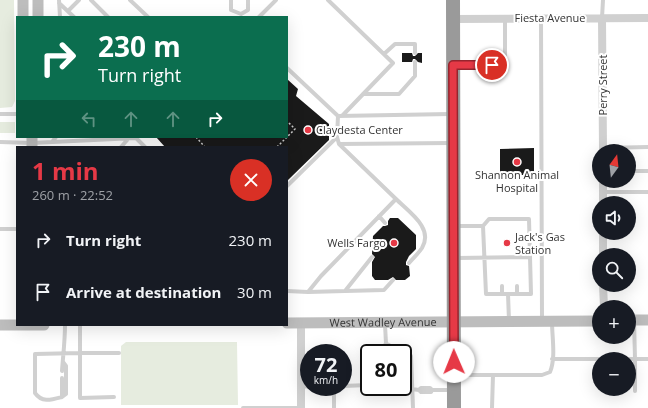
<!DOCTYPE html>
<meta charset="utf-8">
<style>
body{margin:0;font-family:"Open Sans",sans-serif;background:#20242c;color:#f1f3f6;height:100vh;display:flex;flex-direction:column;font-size:15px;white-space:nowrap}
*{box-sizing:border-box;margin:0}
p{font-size:13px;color:#9ea1a6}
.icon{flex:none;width:22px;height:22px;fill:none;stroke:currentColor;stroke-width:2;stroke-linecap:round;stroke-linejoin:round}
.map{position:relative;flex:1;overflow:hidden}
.drawer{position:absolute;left:16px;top:146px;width:272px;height:180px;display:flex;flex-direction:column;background:#171b24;border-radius:0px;box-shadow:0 4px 16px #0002}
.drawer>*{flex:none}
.top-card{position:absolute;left:16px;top:16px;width:272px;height:122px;border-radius:0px;box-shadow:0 4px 16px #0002;background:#0b6e4f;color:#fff;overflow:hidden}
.needle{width:26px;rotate:15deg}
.tools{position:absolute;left:592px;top:144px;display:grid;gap:8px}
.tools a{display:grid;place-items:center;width:44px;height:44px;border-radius:50%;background:#171b24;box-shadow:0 4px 16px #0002;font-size:20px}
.speed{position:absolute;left:300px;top:344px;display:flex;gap:8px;font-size:20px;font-weight:700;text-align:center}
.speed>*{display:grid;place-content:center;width:52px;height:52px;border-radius:50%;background:#171b24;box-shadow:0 4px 16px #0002;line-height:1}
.speed small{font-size:10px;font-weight:400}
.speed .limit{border:2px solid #111;border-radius:6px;background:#fff;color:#111}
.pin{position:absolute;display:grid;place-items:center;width:34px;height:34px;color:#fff;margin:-17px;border:2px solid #fff;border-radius:50%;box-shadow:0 1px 4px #0007}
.me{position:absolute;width:44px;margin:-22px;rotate:359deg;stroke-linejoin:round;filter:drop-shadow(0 0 3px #0008)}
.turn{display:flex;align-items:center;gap:14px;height:84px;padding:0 16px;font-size:18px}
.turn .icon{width:52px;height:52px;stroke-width:2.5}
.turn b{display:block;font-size:28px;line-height:34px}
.lanes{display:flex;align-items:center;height:38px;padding:0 16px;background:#0003;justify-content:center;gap:20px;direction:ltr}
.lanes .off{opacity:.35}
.round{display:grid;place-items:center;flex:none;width:42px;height:42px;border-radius:21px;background:#20242c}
.overview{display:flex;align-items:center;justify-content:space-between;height:68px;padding:0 16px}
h1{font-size:24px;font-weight:700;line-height:30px;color:#e63946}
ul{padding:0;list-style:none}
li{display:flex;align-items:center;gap:12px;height:52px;padding:0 16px}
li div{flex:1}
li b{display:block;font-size:15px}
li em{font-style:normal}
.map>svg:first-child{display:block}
.grass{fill:#e6ecdf}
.building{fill:#1a1a1a}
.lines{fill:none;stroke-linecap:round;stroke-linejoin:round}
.path{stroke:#cdcdcd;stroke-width:1.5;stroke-dasharray:2 2;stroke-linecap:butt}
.lane{stroke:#d0d0d0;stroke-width:4}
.street{stroke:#d0d0d0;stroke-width:8}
.secondary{stroke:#bdbdbd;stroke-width:11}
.highway{stroke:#9a9a9a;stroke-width:14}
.route-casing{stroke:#96252e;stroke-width:10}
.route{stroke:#e63946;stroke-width:7}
.poi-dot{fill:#e63946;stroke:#fff;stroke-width:1.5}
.labels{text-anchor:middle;stroke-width:4;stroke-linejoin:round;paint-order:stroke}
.street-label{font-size:11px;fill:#333;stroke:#fff}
.poi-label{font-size:11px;fill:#333;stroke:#fff;text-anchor:start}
</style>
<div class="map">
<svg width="648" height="408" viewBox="0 0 648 408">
<rect width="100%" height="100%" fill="#fff"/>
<path class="grass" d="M 0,0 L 14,0 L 15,101 L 12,107 L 0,108 Z
M 0,122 L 15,122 L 15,133 L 0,133 Z
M 126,342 L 237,342 L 238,405 L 121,405 L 121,346 Z"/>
<path class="building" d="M 402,53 L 412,53 L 413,56 L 415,56 L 418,53 L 422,53 L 422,63 L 418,62 L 415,59 L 413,59 L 412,62 L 402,62 Z
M 287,79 L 298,89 L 296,96 L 329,124 L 329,140 L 287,181 L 287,147 L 165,147 L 156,137 L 287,137 Z
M 534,148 L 534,175 L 500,175 L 500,149 Z
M 390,218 L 398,218 L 416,235 L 416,249 L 409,256 L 406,262 L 406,265 L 409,266 L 410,276 L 405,280 L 396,280 L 393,277 L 388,280 L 375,280 L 372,276 L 372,262 L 375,257 L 372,254 L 373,236 L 383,226 L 385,226 L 388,225 L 388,221 Z"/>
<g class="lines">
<path class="path" d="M 196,137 L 205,147
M 277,147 L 295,129 L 287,121"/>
<path class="lane" d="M 59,0 L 60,17
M 91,0 L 108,17
M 130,0 L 148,17
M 231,0 L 231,10 L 241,14 L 248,10 L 248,0
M 328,0 L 393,63 L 342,116
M 59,3 L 74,17
M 68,11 L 79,0
M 259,17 L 276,0
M 602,18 L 603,0
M 541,19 L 542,320
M 384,54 L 395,44 L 415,44 L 415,53
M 455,65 L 505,65 L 505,19
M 287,68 L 338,116 L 450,114
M 363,94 L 399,94 L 415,76 L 415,62
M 0,114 L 17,114
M 135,137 L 145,147
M 0,142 L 32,143 L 135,138
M 52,142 L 56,137
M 339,144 L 451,143
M 121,147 L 128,139
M 603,148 L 648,147
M 629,171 L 648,171
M 287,186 L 337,137
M 603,192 L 648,192
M 396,199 C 409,212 434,228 422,248 C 418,254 413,258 409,263
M 379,216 L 385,223
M 456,226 L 483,226 L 489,219 L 529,219 L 531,294 L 486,294 L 483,226
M 0,229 L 17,229
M 457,258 L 530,257
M 502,286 L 502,294
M 517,286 L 517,294
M 287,291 L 308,292 L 321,276 L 396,199 L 339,144 L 337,137 L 338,116
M 345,291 L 384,290 L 393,280
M 308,292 L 345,291 L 372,257
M 508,294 L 509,321
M 386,344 L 389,345 L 389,353
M 385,353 L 384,346 L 386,344 L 385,324
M 403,355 L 411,356 L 413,408
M 552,359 L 599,359
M 602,359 L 635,359 L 634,320
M 62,371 C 63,356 65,341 65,325
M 457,375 L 493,375 L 492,408
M 493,375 L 542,375 L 550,372 C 556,358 552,337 552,322
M 62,378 L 62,397 C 51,400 42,403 35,393 L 35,354 L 80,353 L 80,325
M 343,386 L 369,385
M 301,387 L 309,386
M 334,387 L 334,408
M 397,387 L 419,390 L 421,392 L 431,392 L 432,390
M 419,390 L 421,388 L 430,388 L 432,390 L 451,390
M 635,391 L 635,359 L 648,359
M 62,397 L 66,394 L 66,366 L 63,362
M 114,397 L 80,398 L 80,353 L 119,353
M 243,408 L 301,408"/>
<path class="street" d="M 602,18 L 603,151
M 453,19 L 648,18
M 603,181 L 603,203
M 603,233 L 603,255
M 603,285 L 604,307
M 301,322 L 301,408"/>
<g class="secondary">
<path d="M 23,0 L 23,17"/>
<path d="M 38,0 L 38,17"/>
<path d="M 32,137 L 32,147"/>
<path d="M 629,320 L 648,320"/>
<path id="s1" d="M 287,323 L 599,321"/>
<path d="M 0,325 L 44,325"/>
</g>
<path class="highway" d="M 453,0 L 454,408"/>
</g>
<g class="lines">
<g class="route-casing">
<path id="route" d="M 454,362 L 453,65 L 492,65"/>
</g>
<use href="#route" class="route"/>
</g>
<g class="poi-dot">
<circle cx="308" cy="130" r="4"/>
<circle cx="517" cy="162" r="4"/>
<circle cx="394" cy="243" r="4"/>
<circle cx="507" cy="243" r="4"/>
</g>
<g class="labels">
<g class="street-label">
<text x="550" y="22">Fiesta Avenue</text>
<text transform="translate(603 85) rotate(-90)" y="4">Perry Street</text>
<text dy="4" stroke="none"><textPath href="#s1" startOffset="96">West Wadley Avenue</textPath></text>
</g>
<g class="poi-label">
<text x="316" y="134">Claydesta Center</text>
<text x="517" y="179" text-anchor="middle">Shannon Animal<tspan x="517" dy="13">Hospital</tspan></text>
<text x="515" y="241">Jack's Gas<tspan x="515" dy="13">Station</tspan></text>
<text x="386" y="247" text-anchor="end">Wells Fargo</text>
</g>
</g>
</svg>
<div class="tools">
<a><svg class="needle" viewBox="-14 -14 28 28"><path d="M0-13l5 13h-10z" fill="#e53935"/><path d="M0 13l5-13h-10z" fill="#9ea1a6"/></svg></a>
<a><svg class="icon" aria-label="sound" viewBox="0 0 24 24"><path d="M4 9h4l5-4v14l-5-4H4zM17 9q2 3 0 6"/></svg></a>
<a><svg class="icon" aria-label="search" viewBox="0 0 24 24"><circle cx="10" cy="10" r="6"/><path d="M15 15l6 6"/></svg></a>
<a>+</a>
<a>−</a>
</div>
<div class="speed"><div>72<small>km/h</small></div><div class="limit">80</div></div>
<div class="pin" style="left:492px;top:65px;background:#d93025"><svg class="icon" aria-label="arrive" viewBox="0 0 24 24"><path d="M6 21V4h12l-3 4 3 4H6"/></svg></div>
<svg class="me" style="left:454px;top:362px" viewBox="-20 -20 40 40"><circle r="19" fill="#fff"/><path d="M0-13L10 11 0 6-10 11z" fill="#e63946"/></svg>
<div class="top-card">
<div class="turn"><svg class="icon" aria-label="right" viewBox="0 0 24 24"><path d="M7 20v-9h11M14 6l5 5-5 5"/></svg><div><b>230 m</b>Turn right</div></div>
<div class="lanes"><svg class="icon off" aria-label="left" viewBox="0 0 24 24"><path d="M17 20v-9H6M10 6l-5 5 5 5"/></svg><svg class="icon off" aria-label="ahead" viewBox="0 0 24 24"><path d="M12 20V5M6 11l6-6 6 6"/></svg><svg class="icon off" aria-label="ahead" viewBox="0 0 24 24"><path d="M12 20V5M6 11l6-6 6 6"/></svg><svg class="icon" aria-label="right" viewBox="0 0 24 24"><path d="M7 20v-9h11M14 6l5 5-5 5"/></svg></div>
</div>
<section class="drawer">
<div class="overview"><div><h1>1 min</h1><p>260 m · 22:52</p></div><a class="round" style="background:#d93025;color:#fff"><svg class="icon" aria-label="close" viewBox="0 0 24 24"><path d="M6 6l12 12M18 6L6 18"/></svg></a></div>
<ul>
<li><svg class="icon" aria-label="right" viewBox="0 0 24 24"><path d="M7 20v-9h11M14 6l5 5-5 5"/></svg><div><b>Turn right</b></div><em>230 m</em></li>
<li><svg class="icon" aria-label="arrive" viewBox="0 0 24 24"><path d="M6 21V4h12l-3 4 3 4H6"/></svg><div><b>Arrive at destination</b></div><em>30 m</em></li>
</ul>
</section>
</div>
